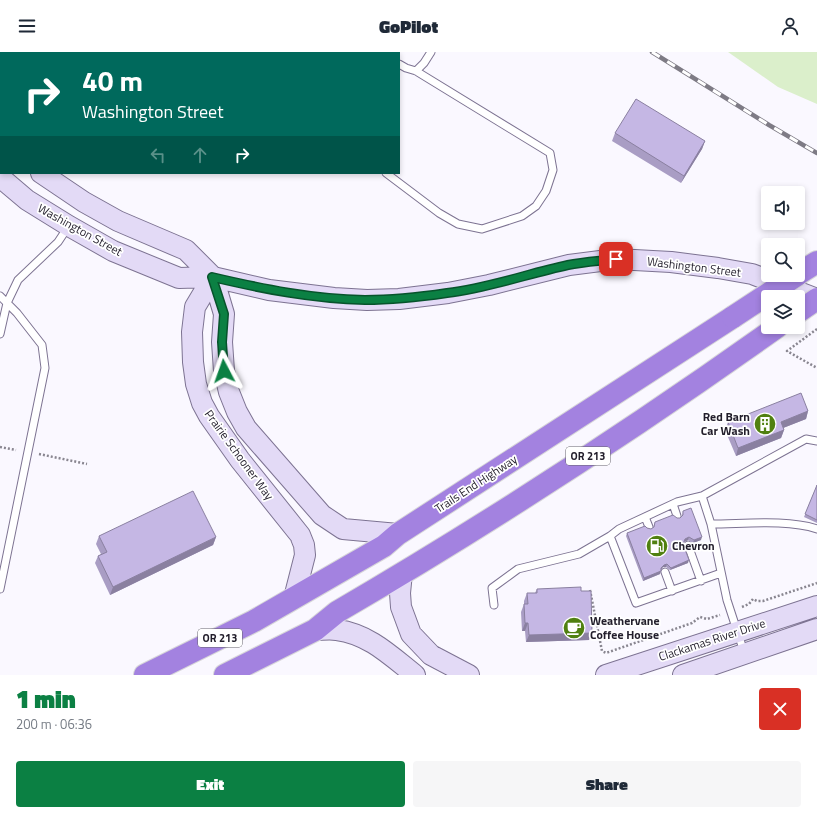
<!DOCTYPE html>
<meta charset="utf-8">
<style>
body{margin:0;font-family:"Titillium Web",sans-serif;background:#f6f6f7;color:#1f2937;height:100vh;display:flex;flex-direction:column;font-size:15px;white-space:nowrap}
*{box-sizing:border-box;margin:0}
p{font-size:13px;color:#747a83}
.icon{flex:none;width:22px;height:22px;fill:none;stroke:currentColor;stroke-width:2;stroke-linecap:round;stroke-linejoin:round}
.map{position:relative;height:623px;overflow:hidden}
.details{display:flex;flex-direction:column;background:#fff;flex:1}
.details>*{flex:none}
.guide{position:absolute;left:0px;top:0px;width:400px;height:122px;box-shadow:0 2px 6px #0003;background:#00695c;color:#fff;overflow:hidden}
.tools{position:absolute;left:761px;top:134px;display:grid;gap:8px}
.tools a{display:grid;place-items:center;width:44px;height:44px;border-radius:4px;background:#fff;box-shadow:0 2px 6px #0003;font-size:20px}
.pin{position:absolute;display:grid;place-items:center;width:34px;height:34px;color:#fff;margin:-17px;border-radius:8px;box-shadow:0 2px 6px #0006}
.me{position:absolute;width:44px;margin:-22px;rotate:356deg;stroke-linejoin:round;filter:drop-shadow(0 0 3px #0008)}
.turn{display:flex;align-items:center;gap:14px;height:84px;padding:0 16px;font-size:18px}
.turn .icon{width:52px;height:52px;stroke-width:2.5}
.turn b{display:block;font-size:28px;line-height:34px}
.lanes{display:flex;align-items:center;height:38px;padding:0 16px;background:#0003;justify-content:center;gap:20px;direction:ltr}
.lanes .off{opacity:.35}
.round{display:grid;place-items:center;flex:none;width:42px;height:42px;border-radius:4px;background:#f6f6f7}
.summary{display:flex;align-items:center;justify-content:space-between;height:68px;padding:0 16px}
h1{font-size:24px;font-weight:800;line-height:30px;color:#0b8043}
.cta{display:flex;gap:8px;margin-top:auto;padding:8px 16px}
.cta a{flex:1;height:46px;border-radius:4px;background:#0b8043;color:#fff;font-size:16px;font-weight:800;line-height:46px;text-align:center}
.cta a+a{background:#f6f6f7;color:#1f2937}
header{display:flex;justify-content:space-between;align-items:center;height:52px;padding:0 16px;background:#fff;font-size:18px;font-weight:800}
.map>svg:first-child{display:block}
.green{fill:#dbefcb}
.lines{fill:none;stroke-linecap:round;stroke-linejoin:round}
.lane-casing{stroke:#7d7392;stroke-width:9}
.secondary-casing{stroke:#7d7392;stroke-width:22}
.highway-casing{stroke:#d7d6d9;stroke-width:24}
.path{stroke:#898690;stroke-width:2.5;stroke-dasharray:2 2;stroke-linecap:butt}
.lane{stroke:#fff;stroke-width:7}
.secondary{stroke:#e3daf6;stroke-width:20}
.highway{stroke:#a382e0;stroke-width:22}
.rail-casing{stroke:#7e7b85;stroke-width:4.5}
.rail{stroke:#fff;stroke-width:3;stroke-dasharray:9;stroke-linecap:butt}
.highway-bridge-casing{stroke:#d7d6d9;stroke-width:24;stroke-linecap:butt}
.highway-bridge{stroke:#a382e0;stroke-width:22}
.wall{fill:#a99dc4}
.shaded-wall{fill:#8a80a0}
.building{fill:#c5b7e4;stroke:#8a80a0}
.route-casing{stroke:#07532c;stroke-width:10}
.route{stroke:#0b8043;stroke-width:7}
.labels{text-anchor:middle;stroke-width:3.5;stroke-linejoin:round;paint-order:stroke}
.shield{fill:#fff;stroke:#64626b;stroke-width:1}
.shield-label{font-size:11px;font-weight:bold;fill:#221e2b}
.street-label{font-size:12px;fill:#221e2b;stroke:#fff}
.poi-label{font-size:12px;font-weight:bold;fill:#221e2b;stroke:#fff;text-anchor:start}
</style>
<header><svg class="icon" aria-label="menu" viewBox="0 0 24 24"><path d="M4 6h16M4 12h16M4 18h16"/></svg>GoPilot<svg class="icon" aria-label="person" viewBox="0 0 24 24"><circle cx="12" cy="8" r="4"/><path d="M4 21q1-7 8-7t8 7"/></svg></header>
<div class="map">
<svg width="817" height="623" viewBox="0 0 817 623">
<rect width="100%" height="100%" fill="#faf8ff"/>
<path class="green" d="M 728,0 L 817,0 L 817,52 L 778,35 Z"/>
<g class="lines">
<g class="lane-casing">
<path id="lane" d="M 143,0 L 144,1
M 381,0 L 382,1
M 96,1 L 97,0
M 416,19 L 424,11 L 431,0
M 386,121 L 439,161 L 458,172 L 482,177 L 522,164 L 536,154 L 546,139 L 553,118 L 550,101 L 416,19 L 406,16 L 399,12
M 0,244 L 7,251 L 18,228 L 58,190 L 68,175
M 0,282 L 7,251
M 673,452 L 677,464
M 645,465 L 649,475
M 711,472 C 743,472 788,467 817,477
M 610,484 L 636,551 L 721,521
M 688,493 L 701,529
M 665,520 L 672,539
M 0,537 L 45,316 L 42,293 L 17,261 L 7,251
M 494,553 L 492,536 L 518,517 L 579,502 L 610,484 L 619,477 L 677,450 L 702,444
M 744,600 L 727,548 L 711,472 L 702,444 L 806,387 L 817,389"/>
</g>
<g class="secondary-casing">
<path id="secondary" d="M 0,87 L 1,88
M 41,121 L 84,150 L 118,169 L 186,198 L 213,225 L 224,262 L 222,290 L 224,319 L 229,340 L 237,360 L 246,376 L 322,463 L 343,477 L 398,482
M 0,125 L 27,148 L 69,174 L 113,199 L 179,226 L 213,225 L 269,238 L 334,246 L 367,248 L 399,247 L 448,241 L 489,233 L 569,213 L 616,207 L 671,210 L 718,216 L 752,222 L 817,247
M 213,225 L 195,255 L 192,280 L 193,310 L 196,332 L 202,351 L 209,364 L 240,408 L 300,483 L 304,493 L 305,503 L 294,546
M 402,521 L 400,541 L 401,555 L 411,582 L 431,603 L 469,623
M 315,578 C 322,578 330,577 337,578 C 369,582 391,604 415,623
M 606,623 L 817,554
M 683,623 L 817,577"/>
</g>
<g class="highway-casing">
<path id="highway" d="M 798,222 L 817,210
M 145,623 L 254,569 L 384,494 L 398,482 L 733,265
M 225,623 L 315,578 L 337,560 C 488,472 635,376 777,275"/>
</g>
<path class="path" d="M 817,277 L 787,299 L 817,316
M 0,395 L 16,398
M 39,402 L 87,412
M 590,538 L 602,599 L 606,601 L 692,571 L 700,565 L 707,567 L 720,563
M 742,555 L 749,552 L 753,547 L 757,549 L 763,549 L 817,531"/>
<use href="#lane" class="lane"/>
<use href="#secondary" class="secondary"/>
<use href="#highway" class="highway"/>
<g class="rail-casing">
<path id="rail" d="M 652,0 L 769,73 L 817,101"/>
</g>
<use href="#rail" class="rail"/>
<g class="highway-bridge-casing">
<path id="highway-bridge" d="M 798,260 L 817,247
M 733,265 L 797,223"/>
</g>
<use href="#highway-bridge" class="highway-bridge"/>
</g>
<path class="wall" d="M 254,0 L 380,0 L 380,1 L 256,1 Z
M 615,81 L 705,89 L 702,97 L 681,131 L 612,89 Z
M 808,359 L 806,367 L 783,376 L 784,378 L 781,386 L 736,404 L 725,378 L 728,370 Z
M 817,433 L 817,471 L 804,465 Z
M 683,459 L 701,488 L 693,491 L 688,488 L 684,490 L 683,492 L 688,511 L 670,518 L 666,515 L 663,515 L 661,517 L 660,522 L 643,529 L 626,484 L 627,481 L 647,476 L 651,477 L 653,476 L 655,470 L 680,466 L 682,464 Z
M 99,484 L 216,485 L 213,493 L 110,543 L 95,511 L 98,504 L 101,502 L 96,492 Z
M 537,537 L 581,539 L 589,588 L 526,590 L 525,579 L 522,579 L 521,560 L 524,552 L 524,549 L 527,541 L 535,541 Z"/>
<path class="shaded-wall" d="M 705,89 L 702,97 L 681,131 L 684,124 Z
M 808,359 L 806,367 L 778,378 L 781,370 Z
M 784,378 L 781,386 L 736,404 L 738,396 Z
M 216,485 L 213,493 L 110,543 L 113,535 Z
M 689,485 L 688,488 L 684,490 L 685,487 Z
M 702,485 L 701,488 L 693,491 L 694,488 Z
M 689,508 L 688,511 L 670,518 L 671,516 Z
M 667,512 L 666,515 L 663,515 L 660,519 L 661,516 L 664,513 Z
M 661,519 L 660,522 L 643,529 L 644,526 Z
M 525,571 L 528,571 L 525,579 L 522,579 Z
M 592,581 L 589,588 L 526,590 L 529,583 Z"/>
<path class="building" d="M 269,0 L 379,0 L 379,1 L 271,1 Z
M 636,47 L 705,89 L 684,124 L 615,81 Z
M 801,341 L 808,359 L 781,370 L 784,378 L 738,396 L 728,370 Z
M 817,433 L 817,468 L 805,462 Z
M 193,439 L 216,485 L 113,535 L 98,504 L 107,500 L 99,484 Z
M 691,456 L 702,485 L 694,488 L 689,485 L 685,487 L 683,492 L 689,508 L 671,516 L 667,512 L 664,513 L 661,516 L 661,519 L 644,526 L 627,481 L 645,474 L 647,476 L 651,477 L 654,475 L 655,470 L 673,463 L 677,466 L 680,466 L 683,463 L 683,459 Z
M 581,535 L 581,539 L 591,539 L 592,581 L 529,583 L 528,571 L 525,571 L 524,552 L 528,552 L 527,541 L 537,541 L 537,537 Z"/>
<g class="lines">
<g class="route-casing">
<path id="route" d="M 224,319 L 222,290 L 224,262 L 212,225 C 263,237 313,247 365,248 C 392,248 420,245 447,241 C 488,236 527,222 568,213 C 583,210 600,209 616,207"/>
</g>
<use href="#route" class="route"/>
</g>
<defs>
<g id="building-disc" transform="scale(1.15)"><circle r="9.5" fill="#508010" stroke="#fff"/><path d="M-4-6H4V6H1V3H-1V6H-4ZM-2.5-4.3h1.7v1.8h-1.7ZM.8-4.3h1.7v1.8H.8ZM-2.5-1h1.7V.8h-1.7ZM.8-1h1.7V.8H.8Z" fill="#fff"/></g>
<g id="fuel-disc" transform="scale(1.15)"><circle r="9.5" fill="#508010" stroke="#fff"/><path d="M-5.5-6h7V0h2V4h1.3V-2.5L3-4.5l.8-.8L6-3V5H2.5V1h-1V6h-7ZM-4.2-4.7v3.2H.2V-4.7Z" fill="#fff"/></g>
<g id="cafe-disc" transform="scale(1.15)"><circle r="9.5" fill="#508010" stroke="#fff"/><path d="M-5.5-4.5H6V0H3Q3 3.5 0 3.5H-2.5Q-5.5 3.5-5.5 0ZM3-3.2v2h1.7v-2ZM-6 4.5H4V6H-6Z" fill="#fff"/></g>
</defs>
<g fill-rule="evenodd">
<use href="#building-disc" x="765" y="372"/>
<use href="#fuel-disc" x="657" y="494"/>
<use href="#cafe-disc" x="574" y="576"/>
</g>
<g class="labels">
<g class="shield">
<rect x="566" y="395" width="44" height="18" rx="3"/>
<rect x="198" y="577" width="44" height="18" rx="3"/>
</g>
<g class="shield-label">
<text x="588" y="408">OR 213</text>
<text x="220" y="590">OR 213</text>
</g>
<g class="street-label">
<text transform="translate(80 178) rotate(29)" y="4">Washington Street</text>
<text transform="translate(694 215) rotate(7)" y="4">Washington Street</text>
<text transform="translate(239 403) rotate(54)" y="4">Prairie Schooner Way</text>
<text transform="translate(476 432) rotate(-33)" y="4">Trails End Highway</text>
<text transform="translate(712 588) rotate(-18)" y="4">Clackamas River Drive</text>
</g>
<g class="poi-label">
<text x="750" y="369" text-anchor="end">Red Barn<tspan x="750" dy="14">Car Wash</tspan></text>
<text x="672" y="498">Chevron</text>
<text x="590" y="573">Weathervane<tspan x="590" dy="14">Coffee House</tspan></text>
</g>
</g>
</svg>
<div class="tools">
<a><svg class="icon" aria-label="sound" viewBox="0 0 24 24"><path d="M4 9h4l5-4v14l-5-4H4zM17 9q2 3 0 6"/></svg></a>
<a><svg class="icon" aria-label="search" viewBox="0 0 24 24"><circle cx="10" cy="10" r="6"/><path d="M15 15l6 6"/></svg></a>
<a><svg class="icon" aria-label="layers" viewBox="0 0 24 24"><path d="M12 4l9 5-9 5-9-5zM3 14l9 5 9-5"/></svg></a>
</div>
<div class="pin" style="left:616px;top:207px;background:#d93025"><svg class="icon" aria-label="arrive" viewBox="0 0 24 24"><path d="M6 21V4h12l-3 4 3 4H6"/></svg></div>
<svg class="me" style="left:224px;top:319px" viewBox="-20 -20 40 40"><path d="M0-17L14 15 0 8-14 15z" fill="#0b8043" stroke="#fff" stroke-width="4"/></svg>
<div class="guide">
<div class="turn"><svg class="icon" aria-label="right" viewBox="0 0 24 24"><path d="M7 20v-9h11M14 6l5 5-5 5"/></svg><div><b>40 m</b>Washington Street</div></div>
<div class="lanes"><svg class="icon off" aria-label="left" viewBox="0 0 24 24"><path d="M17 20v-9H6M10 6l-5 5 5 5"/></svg><svg class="icon off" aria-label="ahead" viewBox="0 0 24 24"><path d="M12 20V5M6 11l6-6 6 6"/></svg><svg class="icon" aria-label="right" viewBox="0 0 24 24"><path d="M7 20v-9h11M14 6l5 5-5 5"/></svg></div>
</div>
</div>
<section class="details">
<div class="summary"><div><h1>1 min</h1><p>200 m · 06:36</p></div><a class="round" style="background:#d93025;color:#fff"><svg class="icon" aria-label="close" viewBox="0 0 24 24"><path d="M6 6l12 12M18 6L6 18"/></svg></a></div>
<div class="cta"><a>Exit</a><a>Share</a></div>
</section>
